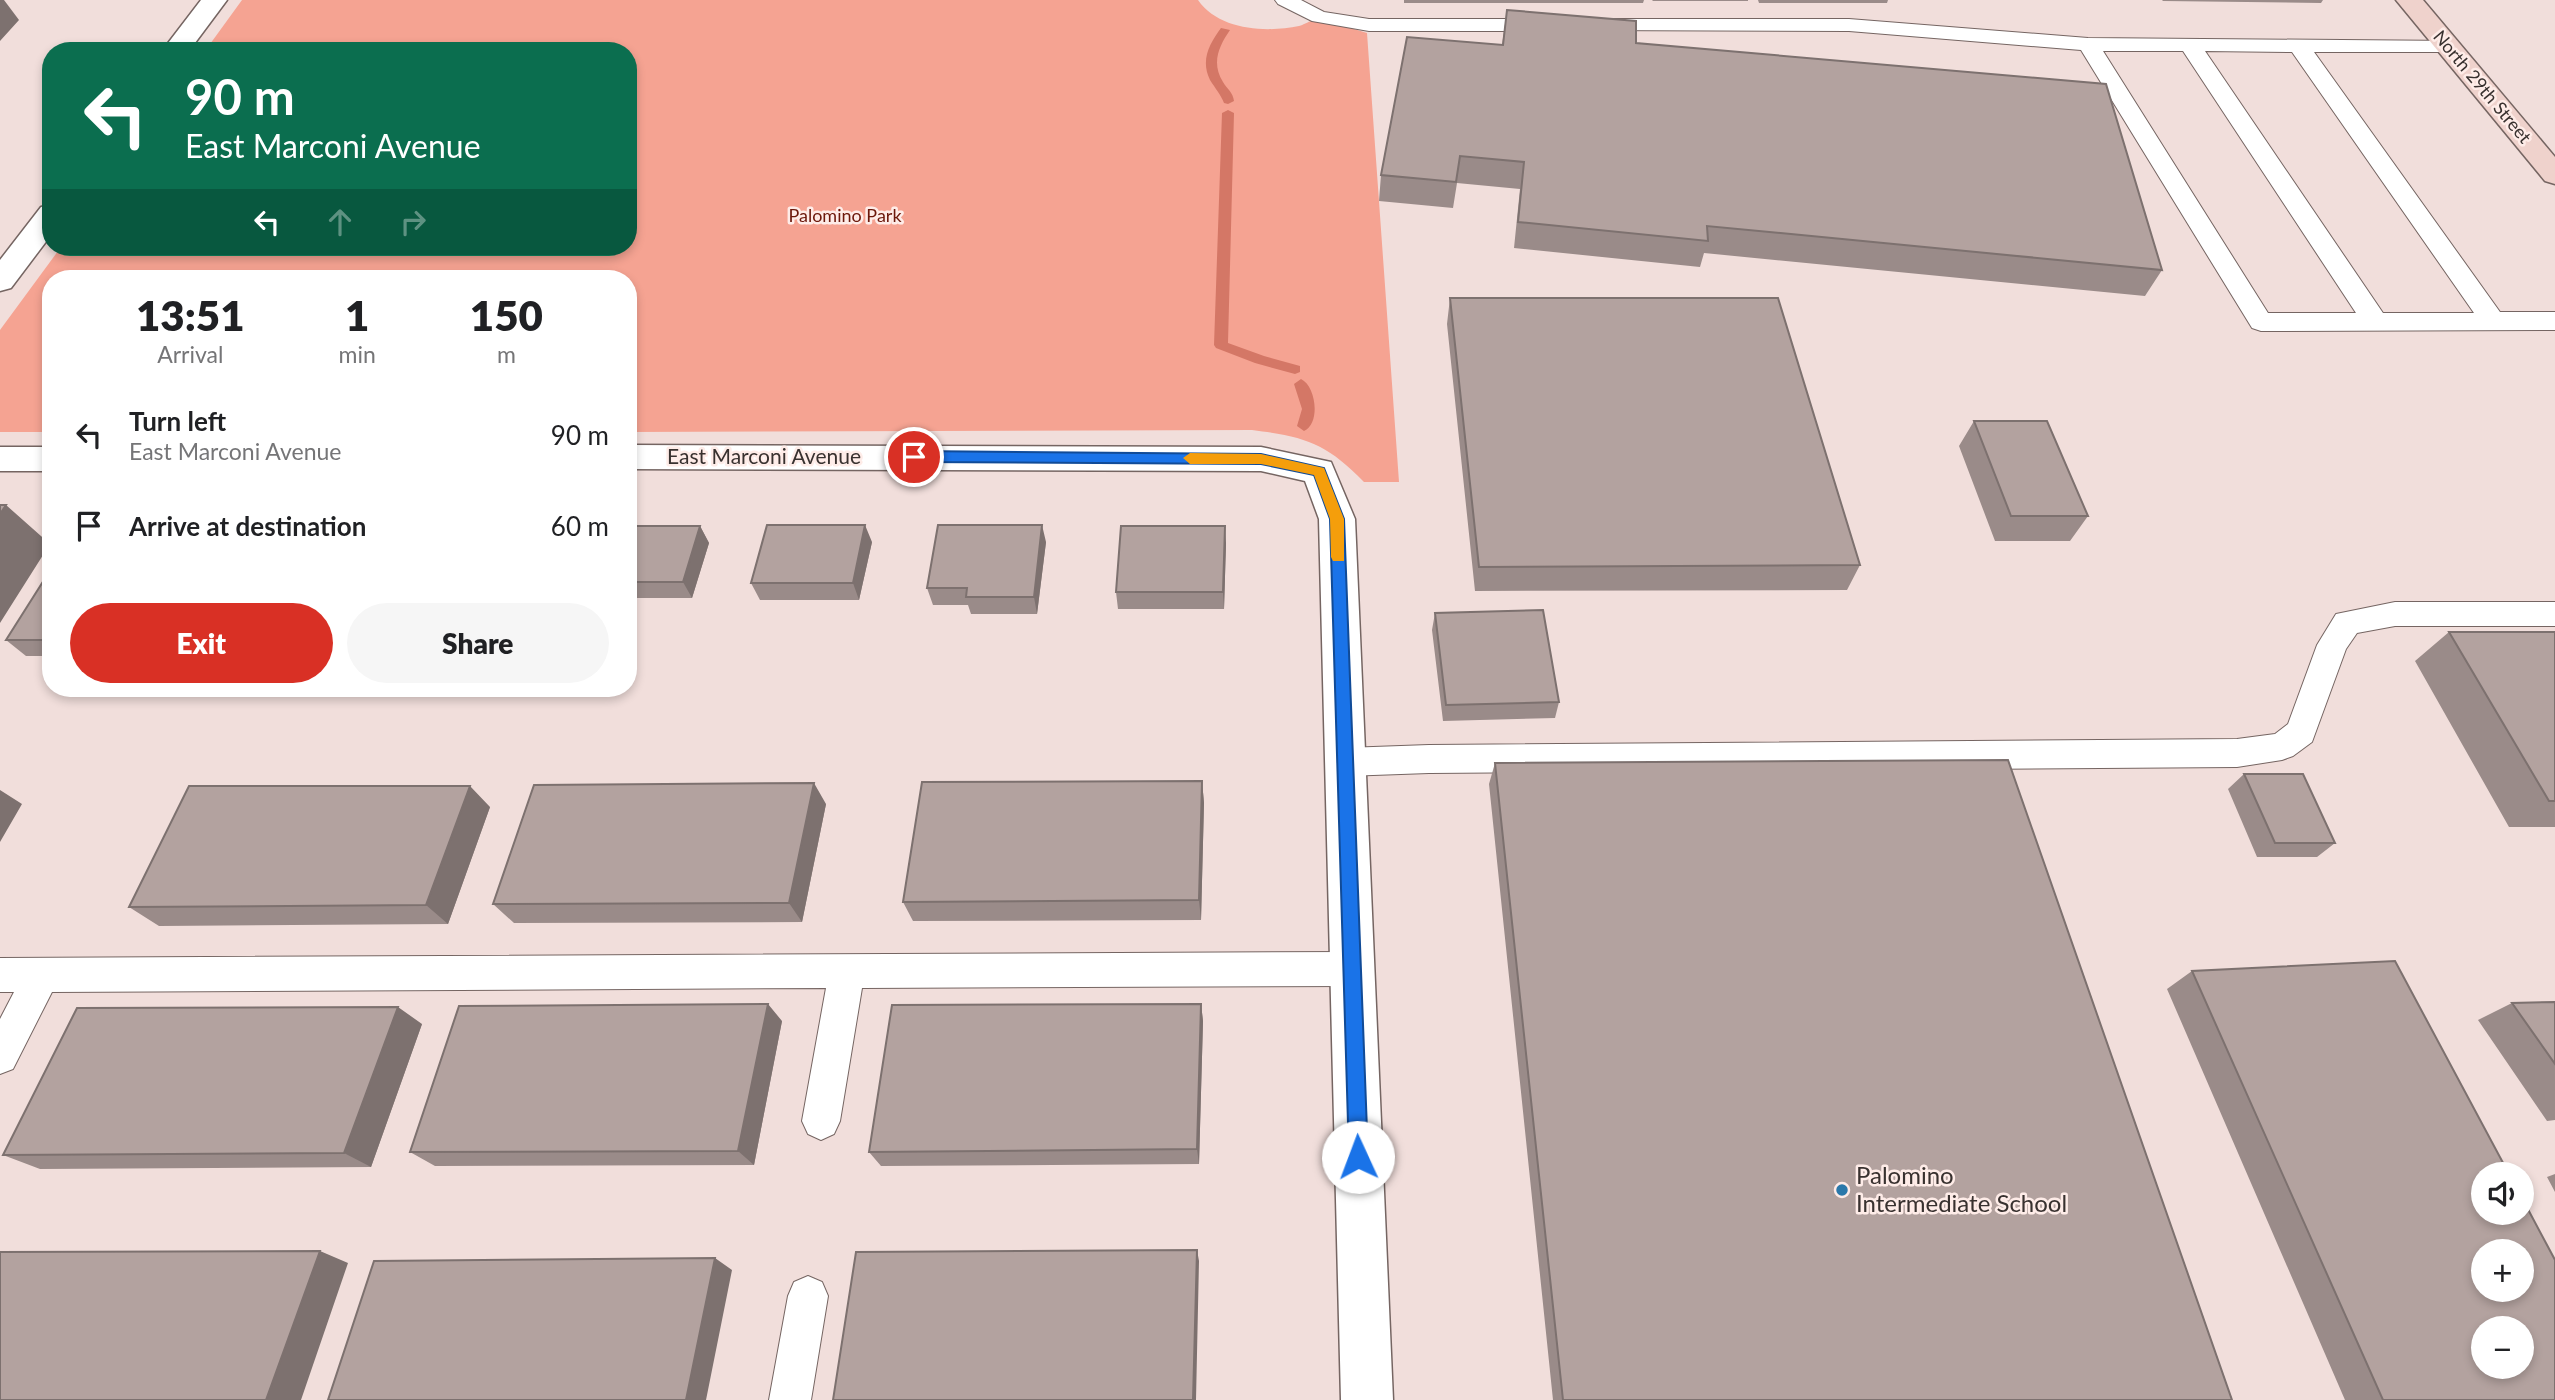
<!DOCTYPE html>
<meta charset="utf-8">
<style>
body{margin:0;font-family:Lato,sans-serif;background:#f6f6f6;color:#202124;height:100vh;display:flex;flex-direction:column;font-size:26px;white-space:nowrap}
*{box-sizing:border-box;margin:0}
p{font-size:23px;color:#757577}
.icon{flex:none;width:38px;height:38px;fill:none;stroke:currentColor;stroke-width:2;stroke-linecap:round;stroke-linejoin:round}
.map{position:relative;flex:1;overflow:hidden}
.details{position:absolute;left:42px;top:270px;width:595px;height:427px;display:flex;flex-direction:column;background:#fff;border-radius:28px;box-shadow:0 4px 10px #0003}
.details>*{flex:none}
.banner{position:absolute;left:42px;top:42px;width:595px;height:214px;border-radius:28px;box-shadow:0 4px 10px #0003;background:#0b6e4f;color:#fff;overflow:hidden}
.fabs{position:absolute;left:2471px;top:1162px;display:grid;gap:14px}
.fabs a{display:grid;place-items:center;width:63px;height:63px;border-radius:50%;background:#fff;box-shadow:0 4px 10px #0003;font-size:35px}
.pin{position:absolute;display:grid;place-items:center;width:60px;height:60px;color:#fff;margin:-30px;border:4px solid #fff;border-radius:50%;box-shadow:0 2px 7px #0007}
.me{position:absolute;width:77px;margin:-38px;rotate:358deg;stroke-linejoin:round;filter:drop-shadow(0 0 5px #0008)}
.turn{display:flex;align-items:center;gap:24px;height:147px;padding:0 28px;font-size:32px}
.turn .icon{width:91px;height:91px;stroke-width:2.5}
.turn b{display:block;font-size:49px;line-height:60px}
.lanes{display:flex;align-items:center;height:66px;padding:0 28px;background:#0003;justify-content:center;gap:35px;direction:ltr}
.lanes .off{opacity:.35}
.eta{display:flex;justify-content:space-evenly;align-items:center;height:119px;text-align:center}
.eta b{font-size:42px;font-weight:800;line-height:49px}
.cta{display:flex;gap:14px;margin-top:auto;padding:14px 28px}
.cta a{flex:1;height:80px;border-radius:42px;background:#d93025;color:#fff;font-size:28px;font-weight:800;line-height:80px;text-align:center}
.cta a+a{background:#f6f6f6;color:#202124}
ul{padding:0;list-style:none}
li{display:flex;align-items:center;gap:21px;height:91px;padding:0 28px}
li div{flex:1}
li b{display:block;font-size:26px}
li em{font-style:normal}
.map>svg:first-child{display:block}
.green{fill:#f5a392}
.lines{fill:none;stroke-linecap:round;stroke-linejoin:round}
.stream{fill:#d47766;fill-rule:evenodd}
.lane-casing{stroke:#756562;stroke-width:2}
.street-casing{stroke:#756562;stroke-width:3}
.secondary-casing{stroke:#756562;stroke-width:3}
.lane{fill:#fff;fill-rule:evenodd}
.street{fill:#fff;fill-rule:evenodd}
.secondary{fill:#efd2cc;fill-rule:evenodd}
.wall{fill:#9a8b89}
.shaded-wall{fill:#7d716f}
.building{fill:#b3a29f;stroke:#7d716f;stroke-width:2;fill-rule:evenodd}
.route{fill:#1a73e8;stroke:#114b97;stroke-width:2}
.slow{fill:#f59e0b}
.poi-dot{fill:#2a78aa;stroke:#feece8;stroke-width:2.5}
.labels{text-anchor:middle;stroke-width:5;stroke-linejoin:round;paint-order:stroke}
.far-street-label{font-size:18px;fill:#38312f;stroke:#feece8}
.far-park-label{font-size:18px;fill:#6c180b;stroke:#feece8}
.street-label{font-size:21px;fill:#38312f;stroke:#feece8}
.near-poi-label{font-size:24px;fill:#38312f;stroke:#feece8;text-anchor:start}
</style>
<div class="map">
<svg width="2555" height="1400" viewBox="0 0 2555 1400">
<rect width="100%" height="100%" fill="#f1dedb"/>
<path class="green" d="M 242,0 L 1198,0 C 1219,30 1265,33 1299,26 C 1306,24 1312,19 1319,19 C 1335,21 1352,29 1367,33 L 1399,482 L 1364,482 C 1326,443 1306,437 1252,430 L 628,432 L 628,278 L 51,278 L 51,432 L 0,432 L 0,330 L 61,247 L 628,247 L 628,51 L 205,51 Z"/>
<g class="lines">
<path class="stream" d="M 1221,28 L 1230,30 C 1219,46 1211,63 1223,82 C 1227,89 1233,92 1234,101 L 1228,104 L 1224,103 C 1221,95 1215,88 1210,80 C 1200,60 1210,43 1221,28 Z
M 1228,110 L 1234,113 L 1228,343 L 1264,356 L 1300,366 L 1300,372 L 1295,374 L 1255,363 L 1216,348 L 1214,345 L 1222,113 Z
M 1301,379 C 1316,386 1321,423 1304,431 L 1297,426 L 1302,409 L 1294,384 Z"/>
<g class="lane-casing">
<path id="lane" d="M 1275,0 L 1301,0 L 1324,12 L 1369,19 L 1545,19 L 1553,20 L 1556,25 L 1553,30 L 1545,31 L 1369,31 L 1312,21 L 1278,4 Z
M 1594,19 L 1849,19 L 2088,38 L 2455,41 L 2458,46 L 2455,51 L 2447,52 L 2314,52 L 2500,312 L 2555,312 L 2555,330 L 2261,331 L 2252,328 L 2081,50 L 1849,31 L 1586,30 L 1583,25 L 1586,20 ZM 2103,51 L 2183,51 L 2356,313 L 2268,313 ZM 2205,51 L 2292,52 L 2474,313 L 2383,313 Z
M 2395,602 L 2555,602 L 2555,626 L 2395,626 L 2357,633 L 2346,649 L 2312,742 L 2293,756 L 2282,760 L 2237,767 L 1429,773 L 1345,776 L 1334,772 L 1329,762 L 1334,752 L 1345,748 L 1429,745 L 2237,739 L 2275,734 L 2288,724 L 2317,645 L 2336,614 Z
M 1352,952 L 1365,957 L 1370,969 L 1365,981 L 1352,986 L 862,988 L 840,1121 L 834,1134 L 821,1140 L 808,1134 L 802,1121 L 826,988 L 52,992 L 13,1069 L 0,1074 L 0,1019 L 14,992 L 0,992 L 0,958 Z
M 808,1276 L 822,1282 L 828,1296 L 811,1400 L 769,1400 L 788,1296 L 794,1282 Z"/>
</g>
<g class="street-casing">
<path id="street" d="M 201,0 L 227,0 L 189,51 L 162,51 Z
M 51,205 L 51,235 L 11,288 L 0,291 L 0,260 L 41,207 Z
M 628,445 L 1261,447 L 1331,462 L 1355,519 L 1393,1400 L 1341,1400 L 1319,519 L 1305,481 L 1261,471 L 628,469 Z
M 0,447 L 51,447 L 51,471 L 0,471 Z"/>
</g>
<g class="secondary-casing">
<path id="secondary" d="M 2396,0 L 2423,0 L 2555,157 L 2555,184 L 2545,181 Z"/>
</g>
<use href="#lane" class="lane"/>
<use href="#street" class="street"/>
<use href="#secondary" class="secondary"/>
</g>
<path class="wall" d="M 1404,0 L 1644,0 L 1643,3 L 1404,3 Z
M 1652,0 L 1748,0 L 1748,1 L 1653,1 Z
M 1758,0 L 1888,0 L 1887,3 L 1759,3 Z
M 2162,0 L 2323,0 L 2321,3 L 2163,1 Z
M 1507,10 L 1636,43 L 2162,270 L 2145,296 L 1704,253 L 1700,267 L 1514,248 L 1520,189 L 1457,183 L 1453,208 L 1379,201 L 1381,175 L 1502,45 Z
M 1450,298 L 1860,565 L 1847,590 L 1475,591 L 1447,324 Z
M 1974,421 L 2088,516 L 2070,541 L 1995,541 L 1959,446 Z
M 628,526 L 700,526 L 709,543 L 692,598 L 628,598 Z
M 872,542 L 859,600 L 760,600 L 751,583 Z
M 1046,542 L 1037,614 L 971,614 L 968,605 L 933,605 L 927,588 Z
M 1226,543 L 1224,609 L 1118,609 L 1116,592 Z
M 51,569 L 51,656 L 26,656 L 6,640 Z
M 1435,613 L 1559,702 L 1555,718 L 1443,721 L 1432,630 Z
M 2449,632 L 2555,632 L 2555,827 L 2509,827 L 2415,661 Z
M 1495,763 L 2232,1400 L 1553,1400 L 1489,784 Z
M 2244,774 L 2335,843 L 2317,857 L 2257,857 L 2228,789 Z
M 1202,781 L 1204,803 L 1201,920 L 913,921 L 903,902 Z
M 826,804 L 802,922 L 514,923 L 493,904 Z
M 490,807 L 448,924 L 159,926 L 129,907 Z
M 2192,971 L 2555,1400 L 2345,1400 L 2167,989 Z
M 2555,1002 L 2555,1120 L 2547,1121 L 2478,1020 L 2512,1003 Z
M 1201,1004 L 1203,1021 L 1199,1164 L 881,1166 L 869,1152 Z
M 782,1021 L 754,1165 L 435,1166 L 410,1152 Z
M 422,1024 L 371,1167 L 40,1169 L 3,1155 Z
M 2555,1174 L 2555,1192 L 2547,1177 Z"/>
<path class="shaded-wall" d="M 0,0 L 4,0 L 19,20 L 0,41 Z
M 6,505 L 50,544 L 0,623 L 0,514 Z
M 865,525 L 872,542 L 859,600 L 853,583 Z
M 1042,525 L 1046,542 L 1037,614 L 1034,597 Z
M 700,526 L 709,543 L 692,598 L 683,582 Z
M 1225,526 L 1226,543 L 1224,609 L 1223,592 Z
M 1202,781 L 1204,803 L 1201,920 L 1199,900 Z
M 814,783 L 826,804 L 802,922 L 789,903 Z
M 470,786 L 490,807 L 448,924 L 426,905 Z
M 0,790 L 22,804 L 0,842 Z
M 768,1004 L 782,1021 L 754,1165 L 738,1151 Z
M 1201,1004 L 1203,1021 L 1199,1164 L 1197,1149 Z
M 398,1007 L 422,1024 L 371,1167 L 344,1153 Z
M 1197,1250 L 1199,1261 L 1196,1400 L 1193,1400 Z
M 320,1251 L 348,1263 L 301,1400 L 266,1400 Z
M 715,1258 L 732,1270 L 706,1400 L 686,1400 Z"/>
<path class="building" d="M 1507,10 L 1636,21 L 1636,43 L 2106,84 L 2162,270 L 1707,226 L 1708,241 L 1518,222 L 1524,162 L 1460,156 L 1456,182 L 1381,175 L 1407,37 L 1503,45 Z
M 1450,298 L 1778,298 L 1860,565 L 1479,567 Z
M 1974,421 L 2047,421 L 2088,516 L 2011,516 Z
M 0,505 L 6,505 L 0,514 Z
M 767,525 L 865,525 L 853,583 L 751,583 Z
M 938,525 L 1042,525 L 1034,597 L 966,597 L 967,588 L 927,588 Z
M 628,526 L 700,526 L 683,582 L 628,582 Z
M 1121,526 L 1225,526 L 1223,592 L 1116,592 Z
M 51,569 L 51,640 L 6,640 Z
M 1543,610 L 1559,702 L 1446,705 L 1435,613 Z
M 2449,632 L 2555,632 L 2555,801 L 2549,801 Z
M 2008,760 L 2232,1400 L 1563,1400 L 1495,763 Z
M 2244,774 L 2303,774 L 2335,843 L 2275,843 Z
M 1202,781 L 1199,900 L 903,902 L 922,782 Z
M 814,783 L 789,903 L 493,904 L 534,785 Z
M 189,786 L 470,786 L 426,905 L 129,907 Z
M 2395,961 L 2509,1174 L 2483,1174 L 2483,1213 L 2522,1213 L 2522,1198 L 2555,1260 L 2555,1400 L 2383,1400 L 2192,971 ZM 2483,1251 L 2522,1251 L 2522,1290 L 2483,1290 ZM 2483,1328 L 2522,1328 L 2522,1367 L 2483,1367 Z
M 2555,1002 L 2555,1064 L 2512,1003 Z
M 768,1004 L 738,1151 L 410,1152 L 459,1006 Z
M 1201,1004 L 1197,1149 L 869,1152 L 892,1005 Z
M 398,1007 L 344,1153 L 3,1155 L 77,1008 Z
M 1197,1250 L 1193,1400 L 833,1400 L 856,1252 Z
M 320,1251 L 266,1400 L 0,1400 L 0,1252 Z
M 715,1258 L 686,1400 L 328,1400 L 374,1261 Z"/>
<path class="route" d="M 914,451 L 1261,454 L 1324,468 L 1344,519 L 1368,1157 L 1365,1164 L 1358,1167 L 1351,1164 L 1349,1157 L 1330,519 L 1314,475 L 1261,464 L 914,462 L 907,457 Z"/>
<path class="slow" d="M 1190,453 L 1261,454 L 1324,468 L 1344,519 L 1344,561 L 1333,561 L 1331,557 L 1330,519 L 1314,475 L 1261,464 L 1190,464 L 1183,458 Z"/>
<circle class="poi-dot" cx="1842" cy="1190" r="7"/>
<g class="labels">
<g class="far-street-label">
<text transform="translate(2482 87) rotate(50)" y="6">North 29th Street</text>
</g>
<g class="far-park-label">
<text x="845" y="222">Palomino Park</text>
</g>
<g class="street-label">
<text x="764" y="464">East Marconi Avenue</text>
</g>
<g class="near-poi-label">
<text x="1856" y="1184">Palomino<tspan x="1856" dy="28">Intermediate School</tspan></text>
</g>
</g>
</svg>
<div class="fabs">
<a><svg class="icon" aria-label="sound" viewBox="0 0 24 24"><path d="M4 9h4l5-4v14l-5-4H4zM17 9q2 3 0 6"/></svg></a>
<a>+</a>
<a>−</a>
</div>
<div class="pin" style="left:914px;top:457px;background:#d93025"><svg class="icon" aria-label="arrive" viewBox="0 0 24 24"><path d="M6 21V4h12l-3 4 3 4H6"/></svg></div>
<svg class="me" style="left:1358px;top:1157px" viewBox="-20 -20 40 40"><circle r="19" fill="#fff"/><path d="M0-13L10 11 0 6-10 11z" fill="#1a73e8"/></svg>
<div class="banner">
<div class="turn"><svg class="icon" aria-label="left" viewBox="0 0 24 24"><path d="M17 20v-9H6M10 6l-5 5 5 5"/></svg><div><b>90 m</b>East Marconi Avenue</div></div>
<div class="lanes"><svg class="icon" aria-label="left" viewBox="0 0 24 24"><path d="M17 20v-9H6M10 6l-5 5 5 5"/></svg><svg class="icon off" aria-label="ahead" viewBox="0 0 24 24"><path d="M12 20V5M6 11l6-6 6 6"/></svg><svg class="icon off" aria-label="right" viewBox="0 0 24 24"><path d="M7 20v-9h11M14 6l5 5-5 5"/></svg></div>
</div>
<section class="details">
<div class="eta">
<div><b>13:51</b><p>Arrival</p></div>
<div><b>1</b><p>min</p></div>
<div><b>150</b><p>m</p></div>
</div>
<ul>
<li><svg class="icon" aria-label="left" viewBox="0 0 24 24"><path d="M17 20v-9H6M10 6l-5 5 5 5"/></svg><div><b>Turn left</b><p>East Marconi Avenue</p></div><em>90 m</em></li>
<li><svg class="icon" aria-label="arrive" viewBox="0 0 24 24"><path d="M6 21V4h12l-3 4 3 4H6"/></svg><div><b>Arrive at destination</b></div><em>60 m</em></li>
</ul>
<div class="cta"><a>Exit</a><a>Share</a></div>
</section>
</div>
